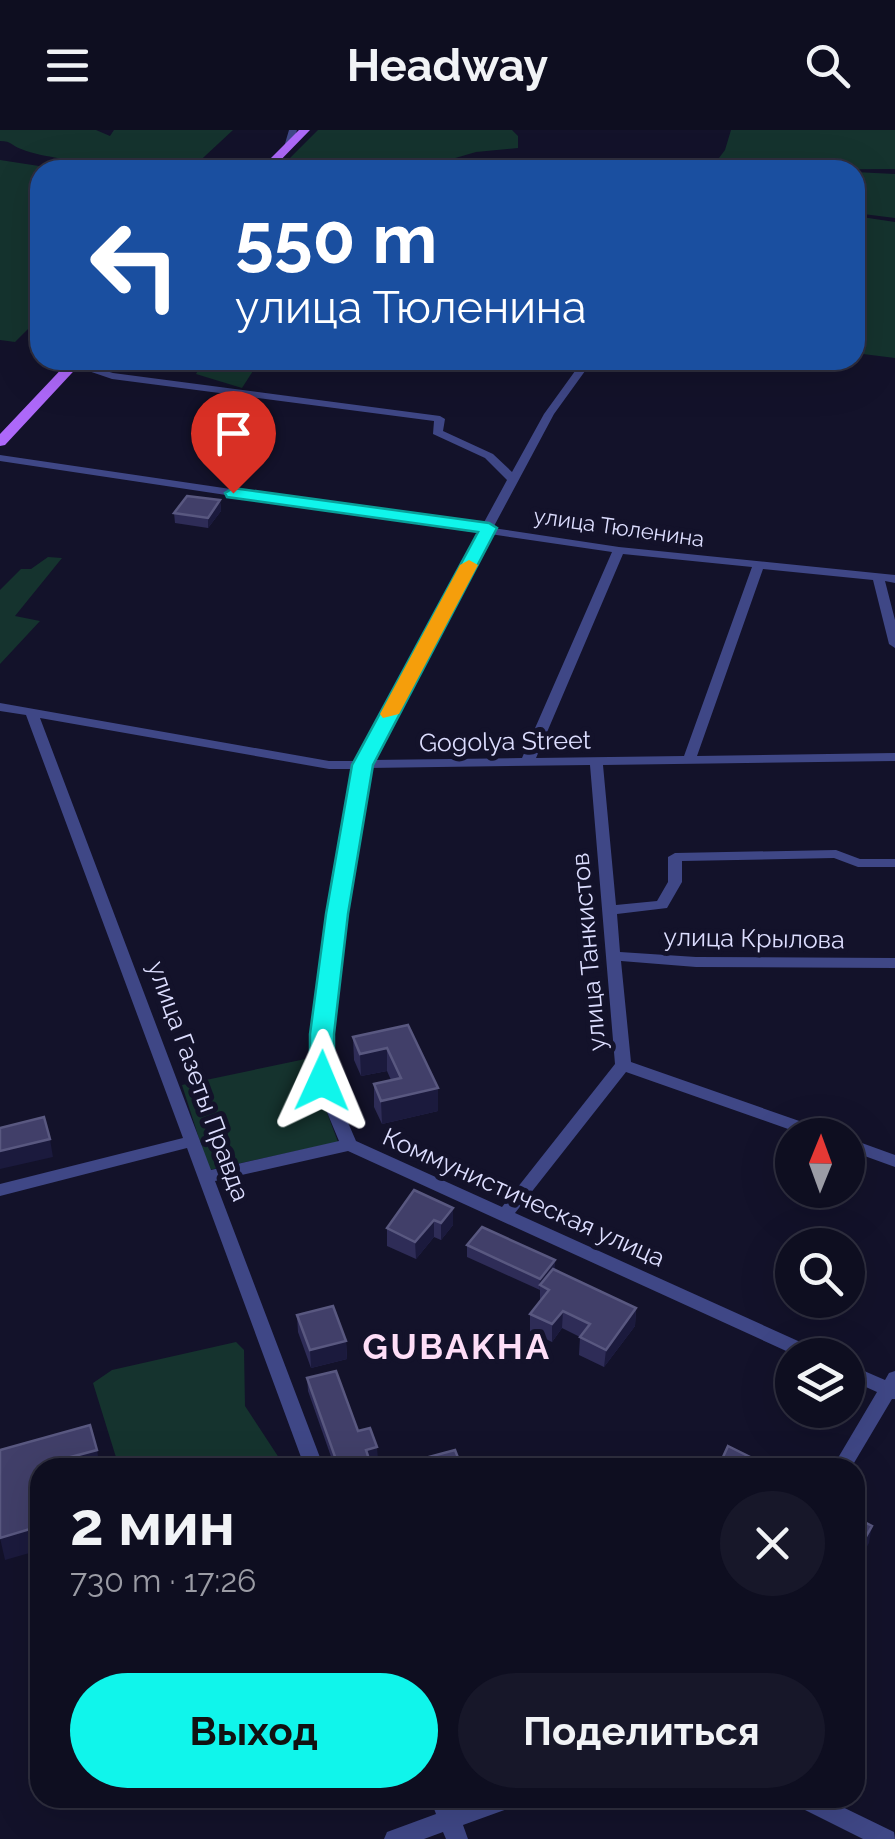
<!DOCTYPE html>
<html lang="ru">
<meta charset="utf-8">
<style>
body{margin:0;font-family:Raleway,sans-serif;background:#171729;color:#f1f3f6;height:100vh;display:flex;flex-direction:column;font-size:38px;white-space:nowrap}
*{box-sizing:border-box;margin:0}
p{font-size:32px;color:#9b9ca5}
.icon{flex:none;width:55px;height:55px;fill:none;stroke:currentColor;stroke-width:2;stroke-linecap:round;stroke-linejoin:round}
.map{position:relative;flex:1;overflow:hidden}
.drawer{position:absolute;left:30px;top:1328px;width:835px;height:350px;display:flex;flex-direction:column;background:#0e0e20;border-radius:30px;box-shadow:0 10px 40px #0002,0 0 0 2px #2e2e3e}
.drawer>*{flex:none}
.guide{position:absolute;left:30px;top:30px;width:835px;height:210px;border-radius:30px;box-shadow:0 10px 40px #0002,0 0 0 2px #2e2e3e;background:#1a4fa0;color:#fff;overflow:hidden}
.needle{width:65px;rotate:1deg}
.controls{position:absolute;left:775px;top:988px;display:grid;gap:20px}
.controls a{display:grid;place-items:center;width:90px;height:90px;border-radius:50%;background:#0e0e20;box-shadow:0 10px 40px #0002,0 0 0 2px #2e2e3e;font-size:50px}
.pin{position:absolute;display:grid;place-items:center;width:85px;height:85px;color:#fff;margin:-102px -42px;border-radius:50% 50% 50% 0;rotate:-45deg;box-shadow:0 0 10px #0007}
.pin .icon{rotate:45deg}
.me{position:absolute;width:110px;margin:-55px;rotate:1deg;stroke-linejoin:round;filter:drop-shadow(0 0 8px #0008)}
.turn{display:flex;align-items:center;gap:35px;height:210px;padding:0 40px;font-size:45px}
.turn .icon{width:130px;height:130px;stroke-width:2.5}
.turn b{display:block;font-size:70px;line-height:85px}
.round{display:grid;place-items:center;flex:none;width:105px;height:105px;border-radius:52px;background:#171729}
.summary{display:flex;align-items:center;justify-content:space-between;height:170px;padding:0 40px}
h1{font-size:60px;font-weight:700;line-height:75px}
.cta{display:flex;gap:20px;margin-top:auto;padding:20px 40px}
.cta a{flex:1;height:115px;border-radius:60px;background:#10f5eb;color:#111;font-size:40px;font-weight:700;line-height:115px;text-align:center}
.cta a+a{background:#171729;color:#f1f3f6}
header{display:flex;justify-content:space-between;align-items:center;height:130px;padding:0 40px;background:#0e0e20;font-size:45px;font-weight:700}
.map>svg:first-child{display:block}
.green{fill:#15332e}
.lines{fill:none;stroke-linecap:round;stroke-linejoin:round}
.minor{fill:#3f4786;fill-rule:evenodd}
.major{fill:#ad68f9;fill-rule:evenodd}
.wall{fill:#2e2c57}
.shaded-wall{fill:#1b1a3d}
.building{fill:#413f69;stroke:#595880;stroke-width:2.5}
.route{fill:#10f5eb;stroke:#0a9f99;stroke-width:2.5}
.slow{fill:#f59e0b}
.labels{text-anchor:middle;stroke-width:10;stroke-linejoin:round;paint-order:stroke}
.far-street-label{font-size:22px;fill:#dcddfe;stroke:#13122a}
.street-label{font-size:25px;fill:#dcddfe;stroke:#13122a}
.district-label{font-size:35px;font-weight:bold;letter-spacing:2.5px;fill:#fedef7;stroke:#13122a}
</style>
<header><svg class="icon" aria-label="menu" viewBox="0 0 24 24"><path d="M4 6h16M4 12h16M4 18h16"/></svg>Headway<svg class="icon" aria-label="search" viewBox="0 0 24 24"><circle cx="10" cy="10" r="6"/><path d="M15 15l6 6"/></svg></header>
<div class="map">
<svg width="895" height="1709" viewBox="0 0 895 1709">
<rect width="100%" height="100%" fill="#13122a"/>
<path class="green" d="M 0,0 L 96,0 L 110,6 L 114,0 L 233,0 L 190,40 L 98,40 C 73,27 46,29 21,19 C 12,16 12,11 0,11 Z
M 318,0 L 512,0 L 518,6 L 518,18 L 476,22 L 445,31 L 416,29 L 323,40 L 278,40 Z
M 731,0 L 895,0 L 895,39 L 710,40 L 725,20 Z
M 0,30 L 65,40 L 40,40 L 40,187 L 15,212 L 0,210 Z
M 855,42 L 895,44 L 895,88 L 855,83 Z
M 855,86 L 895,92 L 895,228 L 855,223 Z
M 204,230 L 260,230 L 242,258 L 196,244 Z
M 48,427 L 62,428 L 15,486 L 40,491 L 0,534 L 0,460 L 21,439 L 31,439 Z
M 315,927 L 314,948 L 338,1012 L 209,1040 L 182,955 Z
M 236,1212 L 244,1220 L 245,1276 L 285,1337 L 119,1337 L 93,1253 L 112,1240 Z"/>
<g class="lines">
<path class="minor" d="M 289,0 L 297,0 L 292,17 L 288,19 L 284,17 Z
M 583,230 L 593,230 L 554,284 L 493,398 L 619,417 L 895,445 L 895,453 L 885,451 L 895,490 L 895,518 L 889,514 L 873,450 L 763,439 L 697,626 L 895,623 L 895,631 L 603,635 L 616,775 L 657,771 L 668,752 L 668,727 L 675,723 L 836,720 L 860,729 L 895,729 L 895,737 L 858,737 L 834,728 L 682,731 L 682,752 L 667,778 L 617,784 L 620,822 L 696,827 L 895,828 L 895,838 L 696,837 L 621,831 L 631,932 L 828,1001 L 830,1005 L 805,1005 L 626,942 L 515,1083 L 818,1220 L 821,1225 L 795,1225 L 348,1021 L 215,1051 L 324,1338 L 305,1338 L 187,1018 L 0,1066 L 0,1054 L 183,1008 L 26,585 L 0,581 L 0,573 L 329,631 L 358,631 L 479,403 L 0,331 L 0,325 L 482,396 L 507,350 L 485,328 L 433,304 L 434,291 L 112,249 L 68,234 L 73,231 L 113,243 L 440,286 L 445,289 L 443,301 L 493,324 L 512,342 L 544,284 ZM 490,404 L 612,422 L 522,628 L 371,630 ZM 623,424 L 752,437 L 684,626 L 536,628 ZM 40,588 L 329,639 L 355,639 L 330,784 L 312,922 L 314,951 L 339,1011 L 211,1040 ZM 590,635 L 615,934 L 502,1077 L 356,1011 L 330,951 L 328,922 L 344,784 L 368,638 Z
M 848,1008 L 895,1025 L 895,1037 L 848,1020 Z
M 848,1234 L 885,1250 L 889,1243 L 895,1241 L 895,1269 L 892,1269 L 851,1338 L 832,1338 L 877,1262 L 848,1249 Z
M 430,1668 L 452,1668 L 455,1677 L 483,1668 L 521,1668 L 518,1675 L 463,1695 L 468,1709 L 446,1709 L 443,1702 L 424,1709 L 384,1709 L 387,1702 L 436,1684 Z
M 792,1668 L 824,1668 L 894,1702 L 895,1709 L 863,1709 L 795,1675 Z"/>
<path class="major" d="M 299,0 L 310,0 L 271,40 L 259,40 Z
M 70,230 L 84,230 L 5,315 L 0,316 L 0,304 Z"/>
</g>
<path class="wall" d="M 220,370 L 221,381 L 208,398 L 175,393 L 174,383 Z
M 408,895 L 438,958 L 438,981 L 382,994 L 374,977 L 374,954 L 391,950 L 387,941 L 361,946 L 354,930 L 353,907 Z
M 414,1060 L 453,1095 L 441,1110 L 434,1107 L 416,1129 L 387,1116 L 387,1098 Z
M 467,1115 L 555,1130 L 554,1140 L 636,1178 L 635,1196 L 604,1237 L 579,1225 L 580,1207 L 562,1198 L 552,1212 L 530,1201 L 530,1184 L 540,1172 L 540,1160 L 467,1127 Z
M 297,1185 L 346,1211 L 347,1229 L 311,1238 L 298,1202 Z
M 307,1248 L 358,1301 L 378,1330 L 370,1332 L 372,1338 L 335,1338 L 308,1261 Z"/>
<path class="shaded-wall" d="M 220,370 L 221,381 L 208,398 L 208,388 Z
M 387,918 L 387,941 L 361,946 L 360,924 Z
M 438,958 L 438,981 L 382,994 L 381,971 Z
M 50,1009 L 53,1027 L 0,1039 L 0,1021 Z
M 453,1078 L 453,1095 L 441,1110 L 441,1093 Z
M 434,1090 L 434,1107 L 416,1129 L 415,1112 Z
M 555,1130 L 554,1142 L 540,1155 L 539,1161 L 540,1149 Z
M 636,1178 L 635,1196 L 604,1237 L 606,1220 Z
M 563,1181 L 562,1198 L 552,1212 L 552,1194 Z
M 346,1211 L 347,1229 L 311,1238 L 310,1220 Z
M 377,1317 L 378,1330 L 366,1333 L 366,1320 Z
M 97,1320 L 100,1338 L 68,1338 L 67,1328 Z
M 40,1396 L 40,1420 L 5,1430 L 0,1408 Z
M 872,1396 L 869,1413 L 855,1437 L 855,1426 Z"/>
<path class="building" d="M 455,32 L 472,34 L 468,40 L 448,40 Z
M 187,366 L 220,370 L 208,388 L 174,383 Z
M 408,895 L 438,958 L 381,971 L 374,954 L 401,948 L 387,918 L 360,924 L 353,907 Z
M 44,987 L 50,1009 L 0,1021 L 0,998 Z
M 414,1060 L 453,1078 L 441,1093 L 434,1090 L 415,1112 L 387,1098 Z
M 482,1097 L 555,1130 L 540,1149 L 467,1115 Z
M 553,1139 L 636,1178 L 606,1220 L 580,1207 L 590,1194 L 563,1181 L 552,1194 L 530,1184 L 549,1160 L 540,1155 Z
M 333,1176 L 346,1211 L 310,1220 L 297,1185 Z
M 336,1241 L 358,1301 L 370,1298 L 377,1317 L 366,1320 L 372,1338 L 339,1338 L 307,1248 Z
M 90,1295 L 97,1320 L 67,1328 L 69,1338 L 40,1338 L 40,1396 L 0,1408 L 0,1320 Z
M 728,1316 L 766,1335 L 764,1338 L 718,1338 Z
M 455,1320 L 462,1338 L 425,1338 L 421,1329 Z
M 855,1387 L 872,1396 L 855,1426 Z"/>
<path class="route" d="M 233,358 L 489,393 L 497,398 L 373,635 L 348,784 L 334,904 L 334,951 L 322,959 L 310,951 L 310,904 L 326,784 L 352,635 L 478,402 L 227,367 L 225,363 Z"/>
<path class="slow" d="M 469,430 L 478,435 L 399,584 L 383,588 L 380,584 L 460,435 Z"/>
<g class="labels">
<g class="far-street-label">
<text transform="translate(619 397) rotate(8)" y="8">улица Тюленина</text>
</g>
<g class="street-label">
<text transform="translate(505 611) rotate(-1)" y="9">Gogolya Street</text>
<text transform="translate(754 808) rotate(1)" y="9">улица Крылова</text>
<text transform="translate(588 822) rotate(-95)" y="9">улица Танкистов</text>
<text transform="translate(199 951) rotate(70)" y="9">улица Газеты Правда</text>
<text transform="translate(524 1067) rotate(24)" y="9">Коммунистическая улица</text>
</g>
<g class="district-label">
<text x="457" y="1229">GUBAKHA</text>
</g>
</g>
</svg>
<div class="controls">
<a><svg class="needle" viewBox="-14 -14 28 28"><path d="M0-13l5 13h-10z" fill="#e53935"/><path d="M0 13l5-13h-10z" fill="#9b9ca5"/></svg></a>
<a><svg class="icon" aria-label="search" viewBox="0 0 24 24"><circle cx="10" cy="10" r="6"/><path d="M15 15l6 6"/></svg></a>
<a><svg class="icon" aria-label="layers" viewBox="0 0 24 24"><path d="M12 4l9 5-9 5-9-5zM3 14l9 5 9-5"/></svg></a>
</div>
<div class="pin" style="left:233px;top:363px;background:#d93025"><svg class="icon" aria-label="arrive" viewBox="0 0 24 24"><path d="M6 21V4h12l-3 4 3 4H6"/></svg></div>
<svg class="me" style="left:322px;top:951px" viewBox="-20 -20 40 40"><path d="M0-17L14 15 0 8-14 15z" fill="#10f5eb" stroke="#fff" stroke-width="4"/></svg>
<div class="guide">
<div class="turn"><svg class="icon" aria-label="left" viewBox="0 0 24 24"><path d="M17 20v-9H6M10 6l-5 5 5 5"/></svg><div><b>550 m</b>улица Тюленина</div></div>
</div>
<section class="drawer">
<div class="summary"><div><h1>2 мин</h1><p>730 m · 17:26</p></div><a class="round"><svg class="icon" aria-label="close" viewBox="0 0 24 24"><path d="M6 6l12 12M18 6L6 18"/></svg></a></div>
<div class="cta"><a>Выход</a><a>Поделиться</a></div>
</section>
</div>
